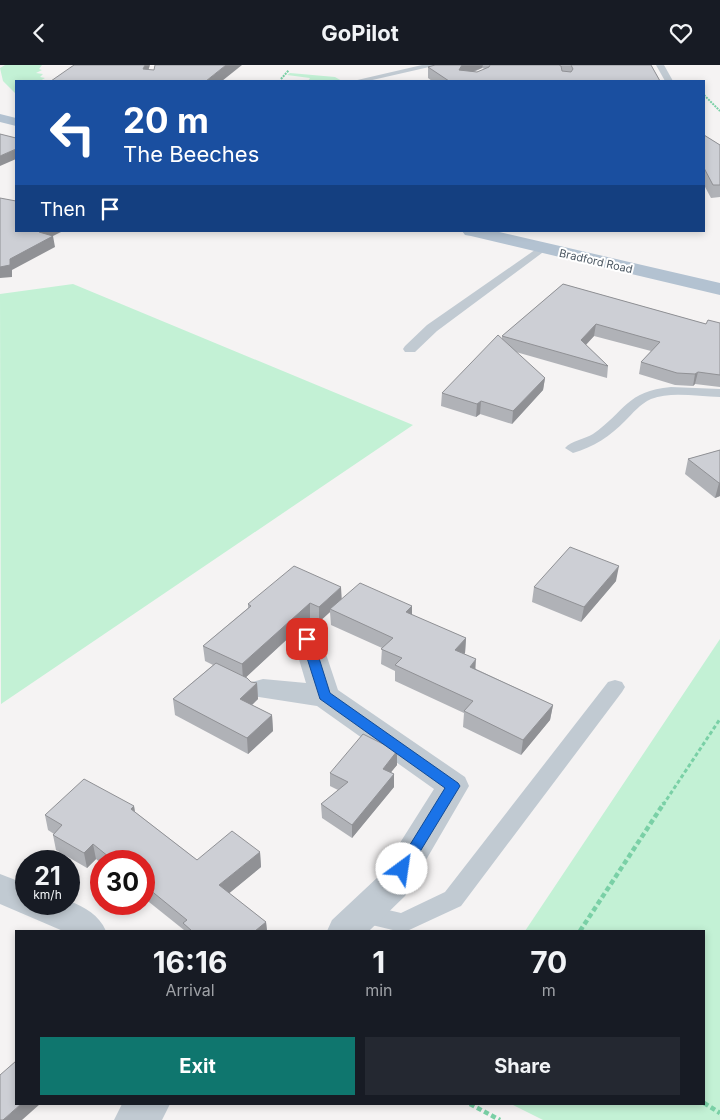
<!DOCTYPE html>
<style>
body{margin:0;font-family:Inter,sans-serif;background:#242831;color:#f1f3f6;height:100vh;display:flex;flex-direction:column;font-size:19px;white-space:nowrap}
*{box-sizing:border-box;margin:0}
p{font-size:16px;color:#9ea1a6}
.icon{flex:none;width:28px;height:28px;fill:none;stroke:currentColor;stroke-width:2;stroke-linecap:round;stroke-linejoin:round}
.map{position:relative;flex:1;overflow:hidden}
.side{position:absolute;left:15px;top:865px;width:690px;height:175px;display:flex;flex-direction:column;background:#171b24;border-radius:0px;box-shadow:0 2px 8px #0003}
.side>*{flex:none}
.banner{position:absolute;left:15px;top:15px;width:690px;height:152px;border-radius:0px;box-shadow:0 2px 8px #0003;background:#1a4fa0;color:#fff;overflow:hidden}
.speed{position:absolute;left:15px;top:785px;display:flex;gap:10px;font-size:25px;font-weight:700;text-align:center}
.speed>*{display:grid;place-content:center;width:65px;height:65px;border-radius:50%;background:#171b24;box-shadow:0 2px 8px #0003;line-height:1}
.speed small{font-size:12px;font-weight:400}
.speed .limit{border:8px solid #d22;background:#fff;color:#111}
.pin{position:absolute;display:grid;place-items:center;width:42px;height:42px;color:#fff;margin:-21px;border-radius:10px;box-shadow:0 2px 8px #0006}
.me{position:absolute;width:55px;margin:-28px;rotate:31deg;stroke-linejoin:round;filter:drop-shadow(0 0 4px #0008)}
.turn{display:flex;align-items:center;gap:18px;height:105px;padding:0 25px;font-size:22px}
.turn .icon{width:65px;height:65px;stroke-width:2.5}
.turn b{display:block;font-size:35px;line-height:42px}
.then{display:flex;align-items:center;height:48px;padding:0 25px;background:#0003;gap:10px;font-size:19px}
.eta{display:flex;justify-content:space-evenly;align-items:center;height:85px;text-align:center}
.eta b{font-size:30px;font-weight:700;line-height:35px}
.cta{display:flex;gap:10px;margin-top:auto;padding:10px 25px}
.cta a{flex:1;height:58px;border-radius:0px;background:#0f766e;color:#fff;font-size:20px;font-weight:700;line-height:58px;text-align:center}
.cta a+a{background:#242831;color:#f1f3f6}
header{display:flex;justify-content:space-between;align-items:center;height:65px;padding:0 25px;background:#171b24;font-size:22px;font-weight:700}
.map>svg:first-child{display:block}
.green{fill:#c3f1d5}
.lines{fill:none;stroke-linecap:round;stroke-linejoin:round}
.path-far2{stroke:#7ad0a6;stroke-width:2;stroke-dasharray:2 1;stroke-linecap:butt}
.path-far1{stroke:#7ad0a6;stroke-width:3;stroke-dasharray:4 2.5;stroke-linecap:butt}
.path{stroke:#7ad0a6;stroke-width:4.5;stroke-dasharray:5 3;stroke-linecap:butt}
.lane{fill:#c1cad2;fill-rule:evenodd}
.street{fill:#c1cad2;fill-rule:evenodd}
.primary{fill:#b3c2d1;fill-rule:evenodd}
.wall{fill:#b0b2b7;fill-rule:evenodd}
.shaded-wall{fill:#909195}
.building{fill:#cdcfd5;stroke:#909195}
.route{fill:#1a73e8;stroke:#114b97}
.labels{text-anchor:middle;stroke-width:4;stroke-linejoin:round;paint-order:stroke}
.far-street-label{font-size:11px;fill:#4a5661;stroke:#fff}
</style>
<header><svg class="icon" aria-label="back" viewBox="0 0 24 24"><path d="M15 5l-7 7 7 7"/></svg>GoPilot<svg class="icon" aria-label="heart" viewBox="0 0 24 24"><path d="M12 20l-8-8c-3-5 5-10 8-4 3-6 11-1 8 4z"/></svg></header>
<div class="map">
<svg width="720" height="1055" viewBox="0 0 720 1055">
<rect width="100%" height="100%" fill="#f5f3f3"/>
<path class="green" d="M 5,0 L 42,0 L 39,4 L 42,5 L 36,8 L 43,9 L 40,12 L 45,13 L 40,16 L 16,16 L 16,29 L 3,16 L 0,3 Z
M 290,8 L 335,12 L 342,16 L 308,16 L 310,13 L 287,10 Z
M 73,219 L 413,360 L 1,639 L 0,229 Z
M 720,574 L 720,1055 L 543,1055 L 511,1039 L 704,1039 L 704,866 L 525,866 Z"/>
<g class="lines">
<path class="path-far2" d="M 281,14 L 289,5
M 704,30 L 720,46"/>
<path class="path-far1" d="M 663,740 L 720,654"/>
<path class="path" d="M 580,866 L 664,738
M 704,1038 L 720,1048
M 470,1039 L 500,1055"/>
<path class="lane" d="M 422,0 L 438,0 L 368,16 L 353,16 Z
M 656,0 L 664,0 L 673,16 L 665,16 Z
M 542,180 L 548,183 L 546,185 L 437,266 L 415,287 L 405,287 L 403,284 L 405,281 L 427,260 Z
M 671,322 L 720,324 L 720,332 C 698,332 672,326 651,334 C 640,339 633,348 625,356 C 610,371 594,382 573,388 L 565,383 C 571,376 585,374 593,369 C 625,347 626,326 671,322 Z
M 615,615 L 622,617 L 625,622 L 622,627 L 461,841 L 407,866 L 397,866 L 355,856 L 352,849 L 355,842 L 363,839 L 401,848 L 445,827 L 608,617 Z"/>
<path class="street" d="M 307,565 L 317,567 L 321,574 L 338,625 L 465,712 L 469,721 L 405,831 L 369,866 L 327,866 L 332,855 L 379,811 L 434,724 L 317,641 L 252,631 L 248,624 L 252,617 L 263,614 L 306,618 L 293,574 L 297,567 Z
M 0,809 L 26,819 L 26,839 L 69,839 L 69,836 C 85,842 99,850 106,866 L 63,866 L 0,839 Z
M 122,1039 L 170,1039 L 162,1055 L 114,1055 Z"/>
<path class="primary" d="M 0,49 L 16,53 L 16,61 L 0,57 Z
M 462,166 L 495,166 L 720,218 L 720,230 L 471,171 L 465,170 Z"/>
</g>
<path class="wall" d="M 435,0 L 651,0 L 660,16 L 432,16 L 428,13 L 428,2 ZM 482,3 L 485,4 L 477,7 L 474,7 Z
M 704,70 L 720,80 L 720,132 L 711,133 L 704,120 Z
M 563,219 L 706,259 L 720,258 L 720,322 L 695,319 L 693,321 L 675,320 L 639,309 L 641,297 L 651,286 L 594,271 L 586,280 L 608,301 L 607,313 L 516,287 L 545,313 L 543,325 L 512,359 L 480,349 L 476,352 L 441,341 L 442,328 L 502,274 L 502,271 Z
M 720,385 L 720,431 L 715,433 L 685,409 L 688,394 Z
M 616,516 L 581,557 L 532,537 L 534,522 Z
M 341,535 L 412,550 L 466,573 L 465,588 L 464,589 L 476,604 L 553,640 L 550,655 L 521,690 L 463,662 L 464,648 L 395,616 L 395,606 L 381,599 L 382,583 L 331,560 L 330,547 L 319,557 L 310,553 L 246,612 L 251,617 L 257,618 L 258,634 L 252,640 L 272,650 L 273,666 L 248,689 L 175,650 L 173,634 L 213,600 L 205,596 L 203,581 L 248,543 L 248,539 Z
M 397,686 L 397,700 L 391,707 L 394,709 L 394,722 L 352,773 L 322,753 L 321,739 L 338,725 L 330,721 L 330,708 Z
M 134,741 L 135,747 L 197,795 L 260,787 L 261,802 L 229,828 L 266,857 L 267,866 L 184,866 L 184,865 L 144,833 L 144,796 L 101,796 L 101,798 L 96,794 L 87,803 L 56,785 L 53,770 L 54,769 L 48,765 L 45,750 Z"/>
<path class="shaded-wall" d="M 145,0 L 150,0 L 145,16 L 143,4 Z
M 226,0 L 242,0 L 222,16 L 206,16 Z
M 462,0 L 483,0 L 482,3 L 461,11 L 459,5 Z
M 16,84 L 16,94 L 0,101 L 0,91 Z
M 40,166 L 63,166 L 53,171 L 55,182 L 12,205 L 12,212 L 0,213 L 0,202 Z
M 596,259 L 594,271 L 579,287 L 581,275 Z
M 698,307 L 695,319 L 693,321 L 695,309 Z
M 545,313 L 543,325 L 512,359 L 513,346 Z
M 481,336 L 480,349 L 476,352 L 477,339 Z
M 719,418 L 720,418 L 720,431 L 715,433 Z
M 619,501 L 616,516 L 581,557 L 584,542 Z
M 341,522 L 342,538 L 330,544 L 330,547 L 319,557 L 319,542 Z
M 310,538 L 310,553 L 243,615 L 242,599 Z
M 412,541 L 412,556 L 406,547 Z
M 466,573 L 465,588 L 454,600 L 455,585 Z
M 476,594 L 475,610 L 470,602 Z
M 257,618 L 258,634 L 241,650 L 240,634 Z
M 553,640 L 550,655 L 521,690 L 523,675 Z
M 272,650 L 273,666 L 248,689 L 247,673 Z
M 397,686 L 397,700 L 383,717 L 383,704 Z
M 394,709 L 394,722 L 352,773 L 352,760 Z
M 134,741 L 136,755 L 131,744 Z
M 93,779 L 96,794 L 87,803 L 84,788 Z
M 260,787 L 261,802 L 221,835 L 219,820 Z
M 266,857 L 267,866 L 255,866 Z
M 21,1039 L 40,1039 L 22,1055 L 3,1055 Z"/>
<path class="building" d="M 74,0 L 145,0 L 143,4 L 154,5 L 155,0 L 226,0 L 206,16 L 51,16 Z
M 435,0 L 462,0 L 459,5 L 477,7 L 489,2 L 490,0 L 559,0 L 561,1 L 562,6 L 571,7 L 573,4 L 571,0 L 651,0 L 660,16 L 449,16 L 428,2 Z
M 0,69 L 16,73 L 16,84 L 0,91 Z
M 704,70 L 720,80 L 720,120 L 713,120 L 704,103 Z
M 0,133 L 16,136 L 16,166 L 40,166 L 39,167 L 53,171 L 10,194 L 10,200 L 0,202 Z
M 563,219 L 706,259 L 708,255 L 720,258 L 720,310 L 698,307 L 695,309 L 677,308 L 641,297 L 660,277 L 596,259 L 581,275 L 608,301 L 502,271 Z
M 498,270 L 545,313 L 513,346 L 481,336 L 477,339 L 442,328 Z
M 720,385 L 720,418 L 719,418 L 688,394 Z
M 570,482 L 619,501 L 584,542 L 534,522 Z
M 294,501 L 341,522 L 319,542 L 310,538 L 242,599 L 203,581 L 251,541 L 248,539 Z
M 360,518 L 412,541 L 406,547 L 466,573 L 455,585 L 476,594 L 470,602 L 553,640 L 523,675 L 464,646 L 473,636 L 395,600 L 402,593 L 381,584 L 393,573 L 330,544 Z
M 216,598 L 247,613 L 251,617 L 257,618 L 240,634 L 272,650 L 247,673 L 173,634 Z
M 363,669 L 397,686 L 383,704 L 394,709 L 352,760 L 321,739 L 348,717 L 330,708 Z
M 84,714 L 134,741 L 131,744 L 197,795 L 232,766 L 260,787 L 219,820 L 266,857 L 255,866 L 192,866 L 183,858 L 187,855 L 144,820 L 144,796 L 114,796 L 93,779 L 84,788 L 53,770 L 62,760 L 45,750 Z
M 16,996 L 16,1039 L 21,1039 L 3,1055 L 0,1055 L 0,1010 Z"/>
<path class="route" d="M 307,570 L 313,574 L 330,628 L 458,718 L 460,721 L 407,808 L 397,808 L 395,804 L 445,723 L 320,634 L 301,574 Z"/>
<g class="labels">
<g class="far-street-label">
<text transform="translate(596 196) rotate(13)" y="4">Bradford Road</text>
</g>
</g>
</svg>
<div class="speed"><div>21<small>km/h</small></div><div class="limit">30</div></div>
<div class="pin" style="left:307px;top:574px;background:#d93025"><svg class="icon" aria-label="arrive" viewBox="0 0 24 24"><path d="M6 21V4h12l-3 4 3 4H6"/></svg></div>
<svg class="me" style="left:402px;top:804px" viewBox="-20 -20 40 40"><circle r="19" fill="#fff"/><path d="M0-13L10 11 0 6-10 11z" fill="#1a73e8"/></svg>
<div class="banner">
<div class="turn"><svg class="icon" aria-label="left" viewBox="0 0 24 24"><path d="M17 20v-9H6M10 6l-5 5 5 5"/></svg><div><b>20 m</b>The Beeches</div></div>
<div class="then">Then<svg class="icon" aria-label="arrive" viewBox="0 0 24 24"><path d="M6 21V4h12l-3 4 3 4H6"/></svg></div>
</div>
<section class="side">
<div class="eta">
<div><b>16:16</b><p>Arrival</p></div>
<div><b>1</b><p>min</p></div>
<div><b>70</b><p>m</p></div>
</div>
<div class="cta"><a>Exit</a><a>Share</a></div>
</section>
</div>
